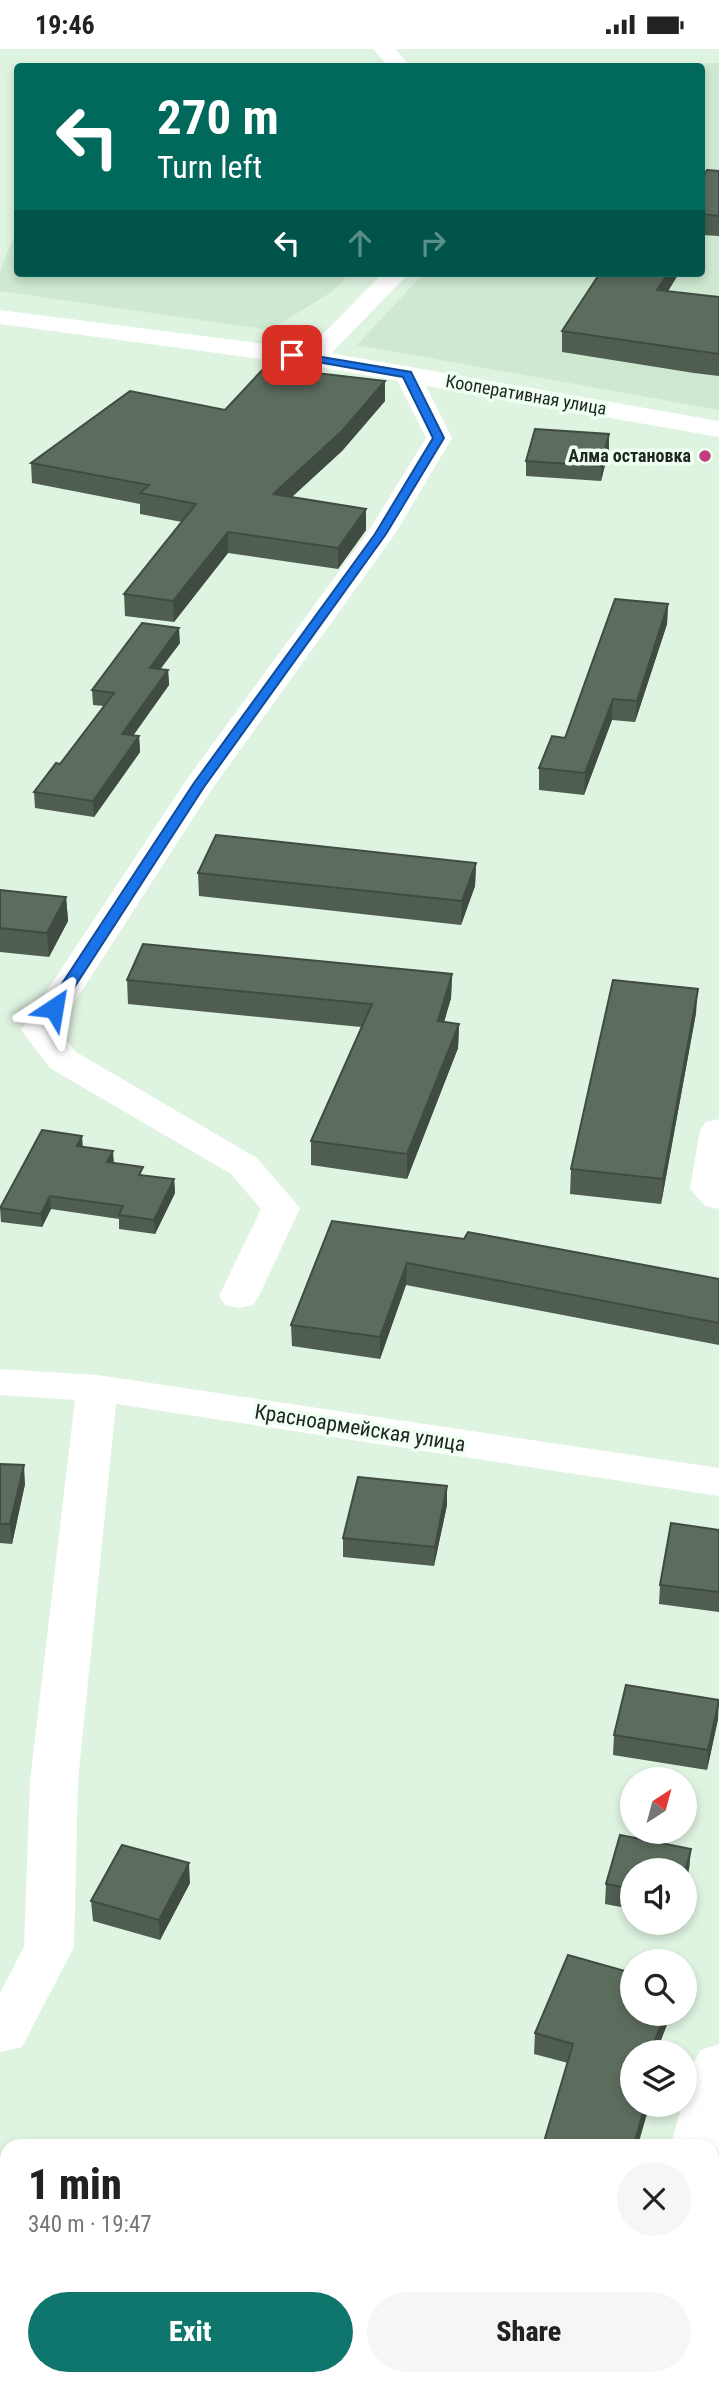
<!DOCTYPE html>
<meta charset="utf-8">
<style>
body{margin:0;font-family:"Roboto Condensed",sans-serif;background:#f6f6f6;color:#222;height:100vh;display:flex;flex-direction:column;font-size:26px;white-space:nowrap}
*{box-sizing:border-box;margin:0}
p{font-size:23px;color:#767676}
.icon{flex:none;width:38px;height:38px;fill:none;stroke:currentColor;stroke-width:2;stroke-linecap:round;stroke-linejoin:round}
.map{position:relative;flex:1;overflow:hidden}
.details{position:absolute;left:0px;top:2090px;width:719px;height:247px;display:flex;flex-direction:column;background:#fff;border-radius:21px 21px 0 0;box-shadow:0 4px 10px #0003}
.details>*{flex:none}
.guide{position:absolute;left:14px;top:14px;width:691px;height:214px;border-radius:7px;box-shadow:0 4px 10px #0003;background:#00695c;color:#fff;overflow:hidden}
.needle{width:46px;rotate:36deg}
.fabs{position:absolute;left:620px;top:1718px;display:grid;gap:14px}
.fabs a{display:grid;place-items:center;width:77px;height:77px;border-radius:50%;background:#fff;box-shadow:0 4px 10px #0003;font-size:35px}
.pin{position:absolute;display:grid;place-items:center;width:60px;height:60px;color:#fff;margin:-30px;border-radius:14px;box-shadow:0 4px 10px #0006}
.me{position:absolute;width:77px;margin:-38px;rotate:33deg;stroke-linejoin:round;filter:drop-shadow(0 0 5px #0008)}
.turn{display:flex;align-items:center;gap:24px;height:147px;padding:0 28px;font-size:32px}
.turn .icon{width:91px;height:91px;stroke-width:2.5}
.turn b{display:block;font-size:49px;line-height:60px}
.lanes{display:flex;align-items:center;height:66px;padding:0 28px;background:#0003;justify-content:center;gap:35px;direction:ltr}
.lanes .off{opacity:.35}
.round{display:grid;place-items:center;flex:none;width:74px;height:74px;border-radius:37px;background:#f6f6f6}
.overview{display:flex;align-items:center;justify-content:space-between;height:119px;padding:0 28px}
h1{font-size:42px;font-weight:800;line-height:52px}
.action{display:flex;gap:14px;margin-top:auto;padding:14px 28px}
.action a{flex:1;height:80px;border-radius:42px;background:#0f766e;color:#fff;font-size:28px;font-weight:800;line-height:80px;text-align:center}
.action a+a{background:#f6f6f6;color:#222}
.status{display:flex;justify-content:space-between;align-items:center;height:49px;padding:0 35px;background:#fff;direction:ltr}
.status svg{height:19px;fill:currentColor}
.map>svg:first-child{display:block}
.built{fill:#cee8d1}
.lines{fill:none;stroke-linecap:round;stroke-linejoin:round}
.minor{fill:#fff;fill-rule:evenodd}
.major{fill:#fff;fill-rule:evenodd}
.wall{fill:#4f5e51}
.shaded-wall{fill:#404c42}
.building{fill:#5c6d5e;stroke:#404c42;stroke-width:2}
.route{fill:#1a73e8;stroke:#114b97;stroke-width:2}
.poi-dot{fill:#c23d7e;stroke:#effff1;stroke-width:2.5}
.labels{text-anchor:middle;stroke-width:7;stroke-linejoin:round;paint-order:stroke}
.far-street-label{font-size:18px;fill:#202721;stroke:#effff1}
.far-poi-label{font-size:18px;font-weight:bold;fill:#202721;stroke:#effff1;text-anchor:end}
.street-label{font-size:21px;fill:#202721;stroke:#effff1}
</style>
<div class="status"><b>19:46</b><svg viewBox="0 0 49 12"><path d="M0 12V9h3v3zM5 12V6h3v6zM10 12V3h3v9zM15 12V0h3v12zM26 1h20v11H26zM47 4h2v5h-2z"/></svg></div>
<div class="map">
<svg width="719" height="2335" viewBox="0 0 719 2335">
<rect width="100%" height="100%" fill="#dff3e1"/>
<path class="built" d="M 719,14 L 719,361 L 357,296 L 424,224 L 702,224 L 702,18 L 610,17 Z
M 17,179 L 18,224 L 350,224 L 333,242 L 270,281 L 0,242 L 0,223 Z"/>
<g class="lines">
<path class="minor" d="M 373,0 L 395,0 L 411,18 L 389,18 Z
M 383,224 L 409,224 L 322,314 L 304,314 L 300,309 L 304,304 Z
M 407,317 L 416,320 L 420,325 L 452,389 L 395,485 L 212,740 L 57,980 L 76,1003 L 257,1109 L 300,1159 L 259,1247 L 253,1256 L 239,1259 L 225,1256 L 219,1247 L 261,1160 L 231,1125 L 50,1019 L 21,981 L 187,730 L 368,483 L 426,389 L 394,325 L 398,320 Z
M 719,1070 L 719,1160 L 705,1157 L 690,1140 L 700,1081 L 706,1073 Z
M 0,1320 L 97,1326 L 719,1419 L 719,1447 L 116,1355 L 78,1732 L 74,1898 L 22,1998 L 0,2003 L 0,1944 L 24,1898 L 30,1732 L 75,1351 L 0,1346 Z
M 719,1995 L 719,2104 L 712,2112 L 712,2096 L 671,2096 L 693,2015 L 701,2001 Z
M 605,2329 L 661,2329 L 660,2335 L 604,2335 Z"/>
<path class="major" d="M 0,261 L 313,301 L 719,372 L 719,388 L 313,317 L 0,275 Z"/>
</g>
<path class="wall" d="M 719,122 L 719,187 L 702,186 L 702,129 Z
M 295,224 L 349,224 L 348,226 Z
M 600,224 L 679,224 L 668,242 L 719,248 L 719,327 L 694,324 L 562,303 L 562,282 Z
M 385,352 L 342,402 L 292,448 L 366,460 L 366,481 L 338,520 L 228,504 L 174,573 L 125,567 L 124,545 L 182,473 L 140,465 L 140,455 L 32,434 L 31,414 L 225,361 Z
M 609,400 L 601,432 L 526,427 L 526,412 Z
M 668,555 L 667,575 L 635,673 L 612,671 L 584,746 L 539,741 L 539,719 L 565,689 Z
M 180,594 L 160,620 L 168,621 L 169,636 L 133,687 L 139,687 L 140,703 L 94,768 L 35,759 L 34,743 L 60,715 L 104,657 L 93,656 L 92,641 Z
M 476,814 L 475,837 L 461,876 L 199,847 L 198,824 Z
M 0,841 L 66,848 L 68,872 L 49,908 L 0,903 Z
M 452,925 L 451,949 L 444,973 L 459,975 L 458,999 L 407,1130 L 311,1116 L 311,1092 L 361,978 L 128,955 L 127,931 Z
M 696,964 L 661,1155 L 570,1145 L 571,1120 Z
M 83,1098 L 114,1114 L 143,1126 L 174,1130 L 175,1144 L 155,1185 L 119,1180 L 119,1170 L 51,1160 L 42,1178 L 1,1173 L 0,1159 Z
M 332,1172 L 719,1230 L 719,1296 L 406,1236 L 380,1310 L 292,1297 L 291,1276 Z
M 0,1415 L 25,1435 L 12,1495 L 0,1494 Z
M 447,1456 L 434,1517 L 343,1508 L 343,1489 Z
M 719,1481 L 719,1563 L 659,1555 L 660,1536 Z
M 718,1670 L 707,1721 L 613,1706 L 614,1686 Z
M 620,1786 L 691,1800 L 689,1820 L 684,1840 L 684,1822 L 632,1822 L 632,1860 L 605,1855 L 606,1835 Z
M 190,1834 L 160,1891 L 93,1872 L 91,1852 Z
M 632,1965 L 671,1965 L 656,2004 L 632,2004 L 647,2065 L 568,2014 L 534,2005 L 535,1984 Z
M 449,2329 L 551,2329 L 550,2335 L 449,2335 Z"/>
<path class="shaded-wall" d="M 703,165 L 702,186 L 702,168 Z
M 668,224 L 679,224 L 656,262 L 657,241 Z
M 385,332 L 385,352 L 342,402 L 273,465 L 273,445 Z
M 609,385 L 609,400 L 601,432 L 601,417 Z
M 366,460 L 366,481 L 338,520 L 338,499 Z
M 228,483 L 228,504 L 174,573 L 173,552 Z
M 668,555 L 667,575 L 635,673 L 637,652 Z
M 179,579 L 180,594 L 150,634 L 150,619 Z
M 168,621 L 169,636 L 123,700 L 122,685 Z
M 613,650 L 612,671 L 584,746 L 585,724 Z
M 139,687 L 140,703 L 94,768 L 93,752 Z
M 476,814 L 475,837 L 461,876 L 462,852 Z
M 66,848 L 68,872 L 49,908 L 47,884 Z
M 452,925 L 451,949 L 437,997 L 438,972 Z
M 698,940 L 696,964 L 661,1155 L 663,1130 Z
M 459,975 L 458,999 L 407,1130 L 407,1105 Z
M 82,1087 L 83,1100 L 77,1097 Z
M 113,1102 L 114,1115 L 107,1113 Z
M 174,1130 L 175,1144 L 155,1185 L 154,1171 Z
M 50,1147 L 51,1160 L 42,1178 L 41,1165 Z
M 407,1214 L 406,1236 L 380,1310 L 380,1288 Z
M 24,1416 L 25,1435 L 12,1495 L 10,1475 Z
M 447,1437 L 447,1456 L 434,1517 L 435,1498 Z
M 719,1651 L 718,1670 L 707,1721 L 708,1701 Z
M 691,1800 L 689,1820 L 684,1840 L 684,1827 Z
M 189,1814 L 190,1834 L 160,1891 L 159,1871 Z
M 665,1965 L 671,1965 L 656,2004 L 650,2004 Z
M 645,2056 L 648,2056 L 647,2065 L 638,2096 L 634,2096 Z
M 546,2329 L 551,2329 L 550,2335 L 545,2335 Z"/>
<path class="building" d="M 707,121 L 719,122 L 719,167 L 703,165 L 702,168 L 702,129 Z
M 600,224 L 668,224 L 657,241 L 719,248 L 719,305 L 562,282 Z
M 265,318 L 385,332 L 342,382 L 273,445 L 366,460 L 338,499 L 228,483 L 173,552 L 124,545 L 196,455 L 140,444 L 149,436 L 31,414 L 130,342 L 225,361 Z
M 535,380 L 609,385 L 601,417 L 526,412 Z
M 615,550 L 668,555 L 637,652 L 613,650 L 585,724 L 539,719 L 552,687 L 565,689 Z
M 142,574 L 179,579 L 150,619 L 168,621 L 122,685 L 139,687 L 93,752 L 34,743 L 56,714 L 60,715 L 114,644 L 92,641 Z
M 216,786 L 476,814 L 462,852 L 198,824 Z
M 0,841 L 66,848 L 47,884 L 0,879 Z
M 143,895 L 452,925 L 438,972 L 459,975 L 407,1105 L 311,1092 L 372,955 L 127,931 Z
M 613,931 L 698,940 L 663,1130 L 571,1120 Z
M 42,1081 L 82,1087 L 77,1097 L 113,1102 L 107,1113 L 143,1118 L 139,1126 L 174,1130 L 154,1171 L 119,1166 L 123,1157 L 50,1147 L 41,1165 L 0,1159 Z
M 332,1172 L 464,1190 L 468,1183 L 719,1230 L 719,1274 L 407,1214 L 380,1288 L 291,1276 Z
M 0,1415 L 24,1416 L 10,1475 L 0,1475 Z
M 358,1428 L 447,1437 L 435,1498 L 343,1489 Z
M 671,1474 L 719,1481 L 719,1543 L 660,1536 Z
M 626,1636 L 719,1651 L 708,1701 L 614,1686 Z
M 620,1786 L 691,1800 L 684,1827 L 684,1822 L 632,1822 L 632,1840 L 606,1835 Z
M 122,1796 L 189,1814 L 159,1871 L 91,1852 Z
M 568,1906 L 632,1924 L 632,1965 L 665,1965 L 650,2004 L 632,2004 L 632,2056 L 645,2056 L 634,2096 L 543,2096 L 573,1995 L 535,1984 Z
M 460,2329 L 546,2329 L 545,2335 L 482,2335 Z"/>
<path class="route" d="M 292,303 L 411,323 L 444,389 L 386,485 L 204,738 L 59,962 L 48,962 L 46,959 L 194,734 L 375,485 L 433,389 L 403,328 L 289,308 L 287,306 Z"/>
<circle class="poi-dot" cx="705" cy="407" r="7"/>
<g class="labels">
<g class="far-street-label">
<text transform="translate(526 346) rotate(10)" y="6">Кооперативная улица</text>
</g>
<g class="far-poi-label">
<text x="691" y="413">Алма остановка</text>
</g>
<g class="street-label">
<text transform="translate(360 1379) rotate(9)" y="7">Красноармейская улица</text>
</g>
</g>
</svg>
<div class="fabs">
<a><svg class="needle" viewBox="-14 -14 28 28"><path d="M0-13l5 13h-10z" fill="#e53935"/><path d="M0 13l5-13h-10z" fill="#767676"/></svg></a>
<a><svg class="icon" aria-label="sound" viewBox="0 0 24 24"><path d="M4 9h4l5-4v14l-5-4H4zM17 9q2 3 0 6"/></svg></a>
<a><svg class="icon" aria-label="search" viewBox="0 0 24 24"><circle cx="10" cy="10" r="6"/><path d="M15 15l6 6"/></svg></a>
<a><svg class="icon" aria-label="layers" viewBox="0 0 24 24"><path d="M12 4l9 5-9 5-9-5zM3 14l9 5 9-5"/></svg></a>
</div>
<div class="pin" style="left:292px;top:306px;background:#d93025"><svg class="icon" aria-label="arrive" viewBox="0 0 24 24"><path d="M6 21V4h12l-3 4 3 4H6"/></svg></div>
<svg class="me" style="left:54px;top:959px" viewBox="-20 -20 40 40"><path d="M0-17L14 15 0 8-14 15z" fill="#1a73e8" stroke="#fff" stroke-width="4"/></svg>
<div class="guide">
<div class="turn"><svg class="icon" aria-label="left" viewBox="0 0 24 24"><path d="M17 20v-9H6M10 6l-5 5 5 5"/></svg><div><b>270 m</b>Turn left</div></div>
<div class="lanes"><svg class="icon" aria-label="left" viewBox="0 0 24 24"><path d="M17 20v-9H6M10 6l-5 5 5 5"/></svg><svg class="icon off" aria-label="ahead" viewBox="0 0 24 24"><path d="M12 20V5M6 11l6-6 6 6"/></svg><svg class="icon off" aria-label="right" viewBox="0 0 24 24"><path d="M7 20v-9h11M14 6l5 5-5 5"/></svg></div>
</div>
<section class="details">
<div class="overview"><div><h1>1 min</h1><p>340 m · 19:47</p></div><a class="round"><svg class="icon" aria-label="close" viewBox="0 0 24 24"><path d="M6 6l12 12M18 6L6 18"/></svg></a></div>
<div class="action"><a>Exit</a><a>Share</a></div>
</section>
</div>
